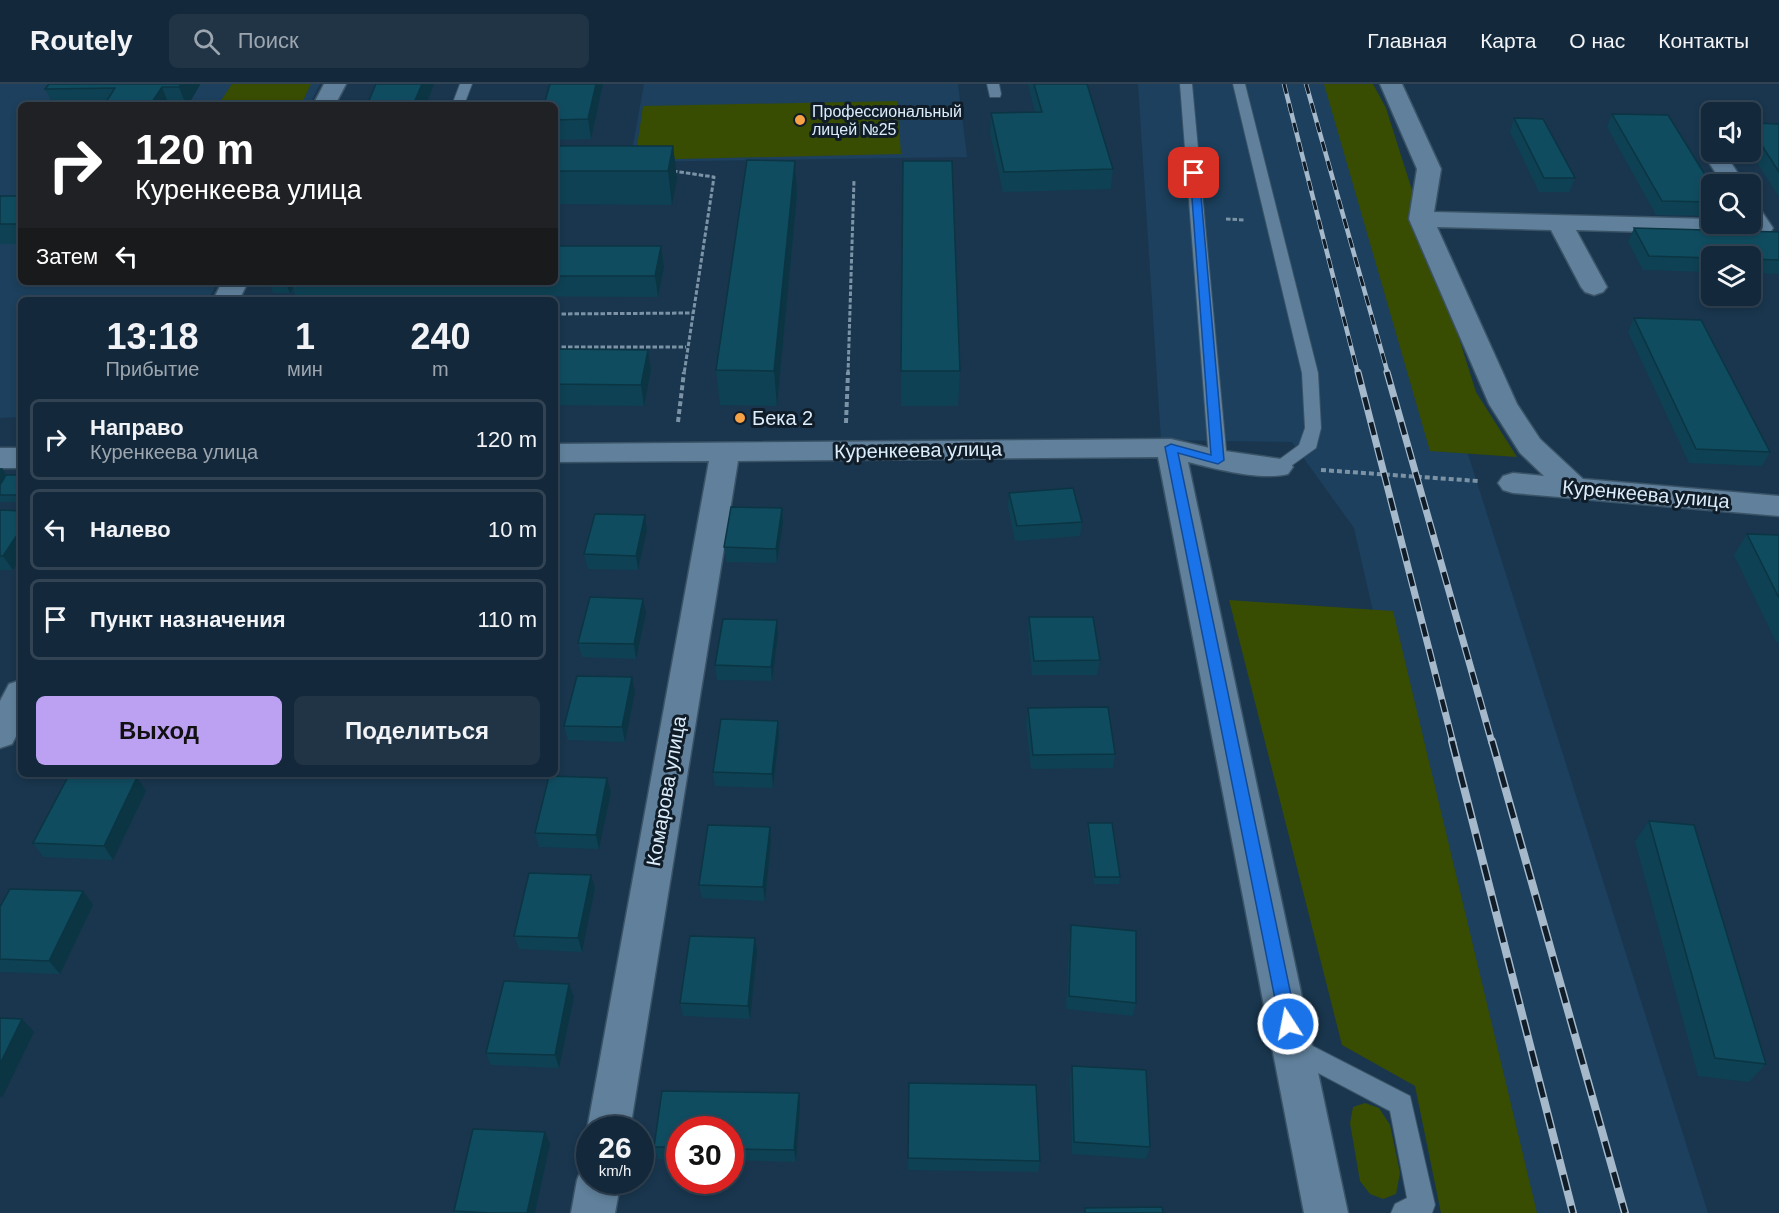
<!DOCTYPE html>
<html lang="ru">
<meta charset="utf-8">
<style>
body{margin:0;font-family:Arial,sans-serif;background:#203445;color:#f1f3f6;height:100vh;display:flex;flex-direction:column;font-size:22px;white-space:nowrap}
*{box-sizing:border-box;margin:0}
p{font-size:20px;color:#9da6af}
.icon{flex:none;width:33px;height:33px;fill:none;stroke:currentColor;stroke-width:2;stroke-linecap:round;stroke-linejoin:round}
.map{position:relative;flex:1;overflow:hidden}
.side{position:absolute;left:18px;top:213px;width:540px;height:480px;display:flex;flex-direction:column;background:#13283a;border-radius:9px;box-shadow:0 3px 9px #0003,0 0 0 2px #324454}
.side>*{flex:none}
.hud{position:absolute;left:18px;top:18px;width:540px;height:183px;border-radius:9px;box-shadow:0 3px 9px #0003,0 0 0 2px #324454;background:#202124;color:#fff;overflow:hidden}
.controls{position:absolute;left:1701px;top:18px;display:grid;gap:12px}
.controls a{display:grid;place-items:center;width:60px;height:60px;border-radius:9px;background:#13283a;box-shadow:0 3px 9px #0003,0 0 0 2px #324454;font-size:30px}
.speed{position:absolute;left:576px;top:1032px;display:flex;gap:12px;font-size:30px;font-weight:700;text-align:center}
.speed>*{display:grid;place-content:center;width:78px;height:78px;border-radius:50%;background:#13283a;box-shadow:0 3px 9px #0003,0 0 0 2px #324454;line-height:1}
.speed small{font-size:15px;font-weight:400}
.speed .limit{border:9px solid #d22;background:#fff;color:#111}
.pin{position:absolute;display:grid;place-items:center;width:51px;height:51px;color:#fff;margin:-26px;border-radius:12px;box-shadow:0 3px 9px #0006}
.me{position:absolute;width:66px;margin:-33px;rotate:349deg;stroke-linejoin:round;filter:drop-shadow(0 0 4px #0008)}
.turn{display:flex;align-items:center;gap:21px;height:126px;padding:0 18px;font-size:27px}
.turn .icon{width:78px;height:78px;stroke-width:2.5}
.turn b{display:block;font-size:42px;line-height:51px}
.then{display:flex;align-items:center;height:57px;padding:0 18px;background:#0003;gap:12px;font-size:22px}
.eta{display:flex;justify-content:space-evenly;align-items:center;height:102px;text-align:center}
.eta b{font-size:36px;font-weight:700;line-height:42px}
.button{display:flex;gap:12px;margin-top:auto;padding:12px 18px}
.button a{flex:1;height:69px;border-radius:9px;background:#bca0f2;color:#111;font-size:24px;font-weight:700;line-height:69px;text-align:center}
.button a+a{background:#203445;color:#f1f3f6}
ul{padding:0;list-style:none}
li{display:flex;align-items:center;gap:18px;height:81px;margin:0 12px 9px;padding:0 6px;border:3px solid #324454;border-radius:9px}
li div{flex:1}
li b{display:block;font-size:22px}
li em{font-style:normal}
header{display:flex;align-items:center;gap:36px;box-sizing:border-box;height:84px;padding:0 30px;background:#13283a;border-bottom:2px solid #324454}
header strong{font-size:28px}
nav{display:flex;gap:33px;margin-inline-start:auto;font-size:21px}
.search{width:420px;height:54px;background:#203445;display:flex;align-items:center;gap:15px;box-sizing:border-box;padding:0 21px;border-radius:9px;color:#9da6af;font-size:22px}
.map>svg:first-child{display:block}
.built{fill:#1c405d}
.green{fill:#384c02}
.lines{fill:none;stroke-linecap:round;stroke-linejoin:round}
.service-casing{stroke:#3a5367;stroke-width:2}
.minor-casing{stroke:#3a5367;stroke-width:3}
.path-far1{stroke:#7c93a6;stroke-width:3;stroke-dasharray:4.5 2;stroke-linecap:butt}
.path{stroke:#7c93a6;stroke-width:4;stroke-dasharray:5 3;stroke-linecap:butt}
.service{fill:#60809b;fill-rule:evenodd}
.minor{fill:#60809b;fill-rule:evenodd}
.rail-far2-casing{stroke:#a5b9cb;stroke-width:4.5}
.rail-far1-casing{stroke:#a5b9cb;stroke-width:7}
.rail-casing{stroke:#a5b9cb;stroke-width:8}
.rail-far2{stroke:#101d28;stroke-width:3;stroke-dasharray:10;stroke-linecap:butt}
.rail-far1{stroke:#101d28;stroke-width:4.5;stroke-dasharray:13;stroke-linecap:butt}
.rail{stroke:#101d28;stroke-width:5;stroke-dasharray:16;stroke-linecap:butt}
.wall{fill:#0e4153}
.shaded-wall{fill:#0b3543}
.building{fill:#104c60;stroke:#0b3543;stroke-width:1.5}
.route{fill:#1a73e8;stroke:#114b97;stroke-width:1.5}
.poi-dot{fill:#f6a246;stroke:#101d28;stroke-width:2}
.labels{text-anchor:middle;stroke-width:6;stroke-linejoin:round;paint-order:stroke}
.far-poi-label{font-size:16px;fill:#dcedfc;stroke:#101d28;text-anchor:start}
.poi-label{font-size:20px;fill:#dcedfc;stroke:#101d28;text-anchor:start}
.street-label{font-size:20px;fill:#dcedfc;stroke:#101d28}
</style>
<header>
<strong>Routely</strong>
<div class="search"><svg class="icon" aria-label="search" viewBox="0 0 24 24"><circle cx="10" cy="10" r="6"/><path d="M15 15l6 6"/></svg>Поиск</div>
<nav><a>Главная</a><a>Карта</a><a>О нас</a><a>Контакты</a></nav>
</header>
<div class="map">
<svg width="1779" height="1129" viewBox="0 0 1779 1129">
<rect width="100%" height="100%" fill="#19364e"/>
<path class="built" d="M 0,0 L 320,0 L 309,21 L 21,21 L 21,198 L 218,198 L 208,216 L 21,216 L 21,333 L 0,334 Z
M 644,0 L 958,0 L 967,73 L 630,78 Z
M 1138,0 L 1351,0 L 1708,1129 L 1510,1129 L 1354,444 L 1292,358 L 1161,356 Z"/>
<path class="green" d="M 232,0 L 311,0 L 301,21 L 218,21 Z
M 1324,0 L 1373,0 L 1386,24 L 1476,308 L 1517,373 L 1430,367 Z
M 897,17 L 901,70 L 635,76 L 643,22 Z
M 1229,516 L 1393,527 L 1537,1129 L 1441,1129 L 1415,1002 L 1342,961 Z
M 1365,1019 L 1379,1024 L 1390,1041 L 1400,1089 L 1396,1110 L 1383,1115 L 1370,1110 L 1360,1097 L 1350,1039 L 1353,1023 Z"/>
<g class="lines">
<g class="service-casing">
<path id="service" d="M 460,0 L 472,0 L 464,21 L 452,21 Z
M 987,0 L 999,0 L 1001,10 L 1000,13 L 990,13 Z
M 1180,0 L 1192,0 L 1227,376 L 1224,380 L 1212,380 L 1209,376 Z
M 1233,0 L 1245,0 L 1318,289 L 1321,344 L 1316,364 L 1284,387 L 1272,387 L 1269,383 L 1299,361 L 1305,344 L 1302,289 Z
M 1293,952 L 1410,1012 L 1435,1121 L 1432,1129 L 1391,1129 L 1395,1120 L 1407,1114 L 1390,1027 L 1284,971 L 1281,963 L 1284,955 Z"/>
</g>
<g class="minor-casing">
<path id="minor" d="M 324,0 L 346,0 L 335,21 L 313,21 Z
M 1380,0 L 1402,0 L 1441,85 L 1434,128 L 1712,135 L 1712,140 L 1750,140 L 1750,120 L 1758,122 L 1773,144 L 1770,149 L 1761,151 L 1576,146 L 1607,203 L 1603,208 L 1594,211 L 1585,208 L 1581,203 L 1551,146 L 1437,143 L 1517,320 L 1540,355 L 1583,395 L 1779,412 L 1779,432 L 1513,409 L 1503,406 L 1498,399 L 1503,392 L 1513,389 L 1544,392 L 1520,369 L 1489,320 L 1409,135 L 1417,85 Z
M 1712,62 L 1712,68 L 1724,68 L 1745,100 L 1723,100 L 1702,68 L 1705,63 Z
M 222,198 L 248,198 L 239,216 L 213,216 Z
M 1171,355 L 1218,366 L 1288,376 L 1293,383 L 1288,390 C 1261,397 1216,385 1188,378 L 1348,1129 L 1304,1129 L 1158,373 L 738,377 L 630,1046 L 590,1046 L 590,1053 L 587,1046 L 709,377 L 555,378 L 555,360 Z
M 0,364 L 21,364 L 21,384 L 0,384 Z
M 21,596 L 21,643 L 12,660 L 0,664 L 0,617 L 9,600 Z
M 590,1078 L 590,1096 L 621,1096 L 615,1129 L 571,1129 L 577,1096 L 583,1081 Z"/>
</g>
<path class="path-far1" d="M 673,87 L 714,93 L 684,290
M 1226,135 L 1245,136
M 555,230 L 692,229
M 555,263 L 686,263
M 848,290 L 854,96"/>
<path class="path" d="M 678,338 L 684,288
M 846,339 L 848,288
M 1321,386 L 1478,397"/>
<use href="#service" class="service"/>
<use href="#minor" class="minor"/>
<g class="rail-far2-casing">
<path id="rail-far2" d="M 1284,0 L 1358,290
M 1306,0 L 1388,290"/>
</g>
<g class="rail-far1-casing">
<path id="rail-far1" d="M 1358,288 L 1453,659
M 1387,288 L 1492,659"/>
</g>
<g class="rail-casing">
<path id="rail" d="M 1452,657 L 1573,1129
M 1492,657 L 1625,1129"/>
</g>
<use href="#rail-far2" class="rail-far2"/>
<use href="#rail-far1" class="rail-far1"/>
<use href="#rail" class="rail"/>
</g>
<path class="wall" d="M 49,0 L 200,0 L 200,1 L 188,21 L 53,21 L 45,5 Z
M 603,0 L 591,55 L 555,56 L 555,21 Z
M 1028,0 L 1087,0 L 1113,85 L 1111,105 L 1003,108 L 990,49 L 991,29 L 1035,28 Z
M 1612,30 L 1712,102 L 1712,132 L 1656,131 L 1607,43 Z
M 1514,34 L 1575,94 L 1569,108 L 1539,108 L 1510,48 Z
M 1750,39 L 1779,40 L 1779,113 L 1750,67 Z
M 555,62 L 673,62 L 677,95 L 672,121 L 555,120 Z
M 795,77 L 797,110 L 777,322 L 720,321 L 716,286 Z
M 903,77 L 960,287 L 958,322 L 901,322 Z
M 0,112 L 21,112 L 21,160 L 0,160 Z
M 1634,144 L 1779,148 L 1779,190 L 1750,189 L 1750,172 L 1712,172 L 1712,188 L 1643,186 L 1628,158 Z
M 555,162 L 661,162 L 664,183 L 658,213 L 295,211 L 293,204 L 290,209 L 273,209 L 270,202 L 272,198 L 555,198 Z
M 1634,234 L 1770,368 L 1762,382 L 1689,379 L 1628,248 Z
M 555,265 L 648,266 L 651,286 L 644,322 L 555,321 Z
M 0,384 L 2,384 L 6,391 L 21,391 L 21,418 L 0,418 Z
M 1009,409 L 1082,438 L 1080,452 L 1015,457 L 1008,423 Z
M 782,424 L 783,439 L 777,479 L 726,478 L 724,463 Z
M 0,426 L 21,427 L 21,473 L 13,486 L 0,486 Z
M 645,431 L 647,446 L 638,486 L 588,485 L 584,470 Z
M 1747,450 L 1779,451 L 1779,558 L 1776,558 L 1734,471 Z
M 646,529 L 636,575 L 582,573 L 578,559 Z
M 1029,533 L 1100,576 L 1097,591 L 1032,591 L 1028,548 Z
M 778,551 L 772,597 L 717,596 L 715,581 Z
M 632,593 L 635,608 L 625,658 L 568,656 L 564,642 Z
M 1028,624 L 1115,670 L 1113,684 L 1031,685 L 1026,639 Z
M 778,637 L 779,651 L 773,704 L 715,702 L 713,688 Z
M 137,693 L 146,707 L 113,776 L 43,773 L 33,759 Z
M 611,708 L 599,765 L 539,763 L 535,749 Z
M 1649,737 L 1766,980 L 1749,998 L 1698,992 L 1635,757 Z
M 1088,739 L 1120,793 L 1119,800 L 1094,800 L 1087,746 Z
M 771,757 L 765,817 L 702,814 L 699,801 Z
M 595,804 L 582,868 L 519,865 L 514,852 Z
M 83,807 L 93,821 L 60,890 L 0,888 L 0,823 Z
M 1071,841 L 1136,919 L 1133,932 L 1066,925 L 1069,854 Z
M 755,854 L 757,867 L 750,935 L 683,932 L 680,919 Z
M 569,900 L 574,913 L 559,984 L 491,981 L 486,969 Z
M 1072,982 L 1150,1063 L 1146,1075 L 1072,1070 L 1070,994 Z
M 909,999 L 1040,1077 L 1038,1088 L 908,1086 Z
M 662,1007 L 799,1009 L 800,1022 L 796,1078 L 730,1076 L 730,1046 L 680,1046 L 680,1075 L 658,1075 L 654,1063 Z
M 550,1060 L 535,1129 L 454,1129 L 454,1127 Z"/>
<path class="shaded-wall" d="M 181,0 L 200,0 L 200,1 L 188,21 L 186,21 L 179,3 Z
M 422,0 L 434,0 L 426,21 L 413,21 Z
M 596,0 L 603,0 L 591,55 L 588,35 Z
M 162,3 L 169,21 L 150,21 Z
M 673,62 L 677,95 L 672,121 L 668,87 Z
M 795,77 L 797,110 L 777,322 L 774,287 Z
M 661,162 L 664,183 L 658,213 L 655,192 Z
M 289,198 L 290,198 L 293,204 L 290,209 L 287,202 Z
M 648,266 L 651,286 L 644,322 L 641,301 Z
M 2,384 L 10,398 L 0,411 L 0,386 Z
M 782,424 L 783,439 L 777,479 L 776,465 Z
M 645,431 L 647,446 L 638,486 L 636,472 Z
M 21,445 L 21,473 L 13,486 L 3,472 Z
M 643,515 L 646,529 L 636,575 L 634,560 Z
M 777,536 L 778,551 L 772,597 L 771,583 Z
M 632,593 L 635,608 L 625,658 L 622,643 Z
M 778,637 L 779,651 L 773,704 L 772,690 Z
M 137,693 L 146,707 L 113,776 L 104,762 Z
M 607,694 L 611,708 L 599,765 L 596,751 Z
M 770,743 L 771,757 L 765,817 L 763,803 Z
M 591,791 L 595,804 L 582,868 L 578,854 Z
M 83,807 L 93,821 L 60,890 L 49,877 Z
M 755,854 L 757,867 L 750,935 L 748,922 Z
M 569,900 L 574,913 L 559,984 L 555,971 Z
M 22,935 L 34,948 L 2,1014 L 0,1012 L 0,980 Z
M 799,1009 L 800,1022 L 796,1078 L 794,1066 Z
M 545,1048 L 550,1060 L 535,1129 L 527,1129 Z"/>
<path class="building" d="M 49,0 L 181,0 L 179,3 L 162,3 L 150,21 L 104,21 L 115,4 L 45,5 Z
M 376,0 L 422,0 L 413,21 L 367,21 Z
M 550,0 L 596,0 L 588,35 L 555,36 L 555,21 L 544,21 Z
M 1034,0 L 1087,0 L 1113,85 L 1004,88 L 991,29 L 1042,28 Z
M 1612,30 L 1668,31 L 1712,102 L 1712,118 L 1662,117 Z
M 1514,34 L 1543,35 L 1575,94 L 1544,94 Z
M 1750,39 L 1779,40 L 1779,88 L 1750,43 Z
M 555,62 L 673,62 L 668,87 L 555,87 Z
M 747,76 L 795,77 L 774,287 L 716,286 Z
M 903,77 L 952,77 L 960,287 L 901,287 Z
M 0,112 L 21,112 L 21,140 L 0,140 Z
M 1634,144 L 1779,148 L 1779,176 L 1750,175 L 1750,172 L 1712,172 L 1712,174 L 1649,172 Z
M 555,162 L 661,162 L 655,192 L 555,192 Z
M 272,198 L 289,198 L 287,202 L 270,202 Z
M 1634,234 L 1701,236 L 1770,368 L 1696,365 Z
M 555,265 L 648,266 L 641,301 L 555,300 Z
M 6,391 L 21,391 L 21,411 L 0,411 L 0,401 Z
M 1073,404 L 1082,438 L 1017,442 L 1009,409 Z
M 731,423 L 782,424 L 776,465 L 724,463 Z
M 0,426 L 21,427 L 21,445 L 3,472 L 0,472 Z
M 595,430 L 645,431 L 636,472 L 584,470 Z
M 1747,450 L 1779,451 L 1779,514 Z
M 590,513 L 643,515 L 634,560 L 578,559 Z
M 1029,533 L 1093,533 L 1100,576 L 1034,577 Z
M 723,535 L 777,536 L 771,583 L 715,581 Z
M 577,592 L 632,593 L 622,643 L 564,642 Z
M 1108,623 L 1115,670 L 1033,671 L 1028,624 Z
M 721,635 L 778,637 L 772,690 L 713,688 Z
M 69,691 L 137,693 L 104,762 L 33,759 Z
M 549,692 L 607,694 L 596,751 L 535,749 Z
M 1649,737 L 1694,741 L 1766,980 L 1715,974 Z
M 1088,739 L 1112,739 L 1120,793 L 1095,793 Z
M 708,741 L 770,743 L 763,803 L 699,801 Z
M 529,789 L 591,791 L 578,854 L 514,852 Z
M 10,805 L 83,807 L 49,877 L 0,875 L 0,823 Z
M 1071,841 L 1136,847 L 1136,919 L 1069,912 Z
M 690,852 L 755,854 L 748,922 L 680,919 Z
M 504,897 L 569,900 L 555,971 L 486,969 Z
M 0,934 L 22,935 L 0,980 Z
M 1072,982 L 1146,986 L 1150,1063 L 1074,1058 Z
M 909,999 L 1036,1001 L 1040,1077 L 908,1074 Z
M 662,1007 L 799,1009 L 794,1066 L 730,1065 L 730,1046 L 680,1046 L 680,1063 L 654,1063 Z
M 473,1045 L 545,1048 L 527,1129 L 490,1129 L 454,1127 Z
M 1162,1123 L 1163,1129 L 1085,1129 L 1085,1124 Z"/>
<path class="route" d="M 1190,87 L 1199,89 L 1224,376 L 1218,380 L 1178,369 L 1297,940 L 1294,945 L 1288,948 L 1282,945 L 1280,940 L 1165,363 L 1171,360 L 1211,371 Z"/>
<g class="poi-dot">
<circle cx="800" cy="36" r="6"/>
<circle cx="740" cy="334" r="6"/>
</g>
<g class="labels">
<g class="far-poi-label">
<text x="812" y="33">Профессиональный<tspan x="812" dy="18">лицей №25</tspan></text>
</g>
<g class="poi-label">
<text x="752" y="341">Бека 2</text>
</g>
<g class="street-label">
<text transform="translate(918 366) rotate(-1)" y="7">Куренкеева улица</text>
<text transform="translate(1646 410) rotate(5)" y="7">Куренкеева улица</text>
<text transform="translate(666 707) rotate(-80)" y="7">Комарова улица</text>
</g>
</g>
</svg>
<div class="controls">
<a><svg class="icon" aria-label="sound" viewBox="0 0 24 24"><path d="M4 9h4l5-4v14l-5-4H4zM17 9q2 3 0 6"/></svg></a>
<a><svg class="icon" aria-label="search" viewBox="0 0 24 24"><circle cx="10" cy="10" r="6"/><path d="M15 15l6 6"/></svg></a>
<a><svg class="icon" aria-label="layers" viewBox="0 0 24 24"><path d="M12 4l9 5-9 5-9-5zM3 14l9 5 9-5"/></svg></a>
</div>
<div class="speed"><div>26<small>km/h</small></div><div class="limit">30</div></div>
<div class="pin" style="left:1194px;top:89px;background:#d93025"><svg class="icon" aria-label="arrive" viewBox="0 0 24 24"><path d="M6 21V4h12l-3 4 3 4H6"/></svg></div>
<svg class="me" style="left:1288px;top:940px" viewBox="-20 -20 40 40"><circle r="17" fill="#1a73e8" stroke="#fff" stroke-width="3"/><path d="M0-11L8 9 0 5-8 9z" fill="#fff"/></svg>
<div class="hud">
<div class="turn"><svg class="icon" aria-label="right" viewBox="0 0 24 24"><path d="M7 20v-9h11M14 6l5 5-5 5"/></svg><div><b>120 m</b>Куренкеева улица</div></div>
<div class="then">Затем<svg class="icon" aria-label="left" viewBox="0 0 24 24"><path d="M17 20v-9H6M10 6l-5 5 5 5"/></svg></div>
</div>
<section class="side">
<div class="eta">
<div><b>13:18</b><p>Прибытие</p></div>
<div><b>1</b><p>мин</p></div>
<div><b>240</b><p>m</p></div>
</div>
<ul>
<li><svg class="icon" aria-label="right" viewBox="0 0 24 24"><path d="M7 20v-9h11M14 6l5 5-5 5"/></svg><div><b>Направо</b><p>Куренкеева улица</p></div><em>120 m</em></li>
<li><svg class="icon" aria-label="left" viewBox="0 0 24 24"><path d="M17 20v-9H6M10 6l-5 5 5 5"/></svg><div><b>Налево</b></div><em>10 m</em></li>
<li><svg class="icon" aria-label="arrive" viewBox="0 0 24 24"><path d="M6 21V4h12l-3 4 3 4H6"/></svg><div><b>Пункт назначения</b></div><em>110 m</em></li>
</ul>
<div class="button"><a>Выход</a><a>Поделиться</a></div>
</section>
</div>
